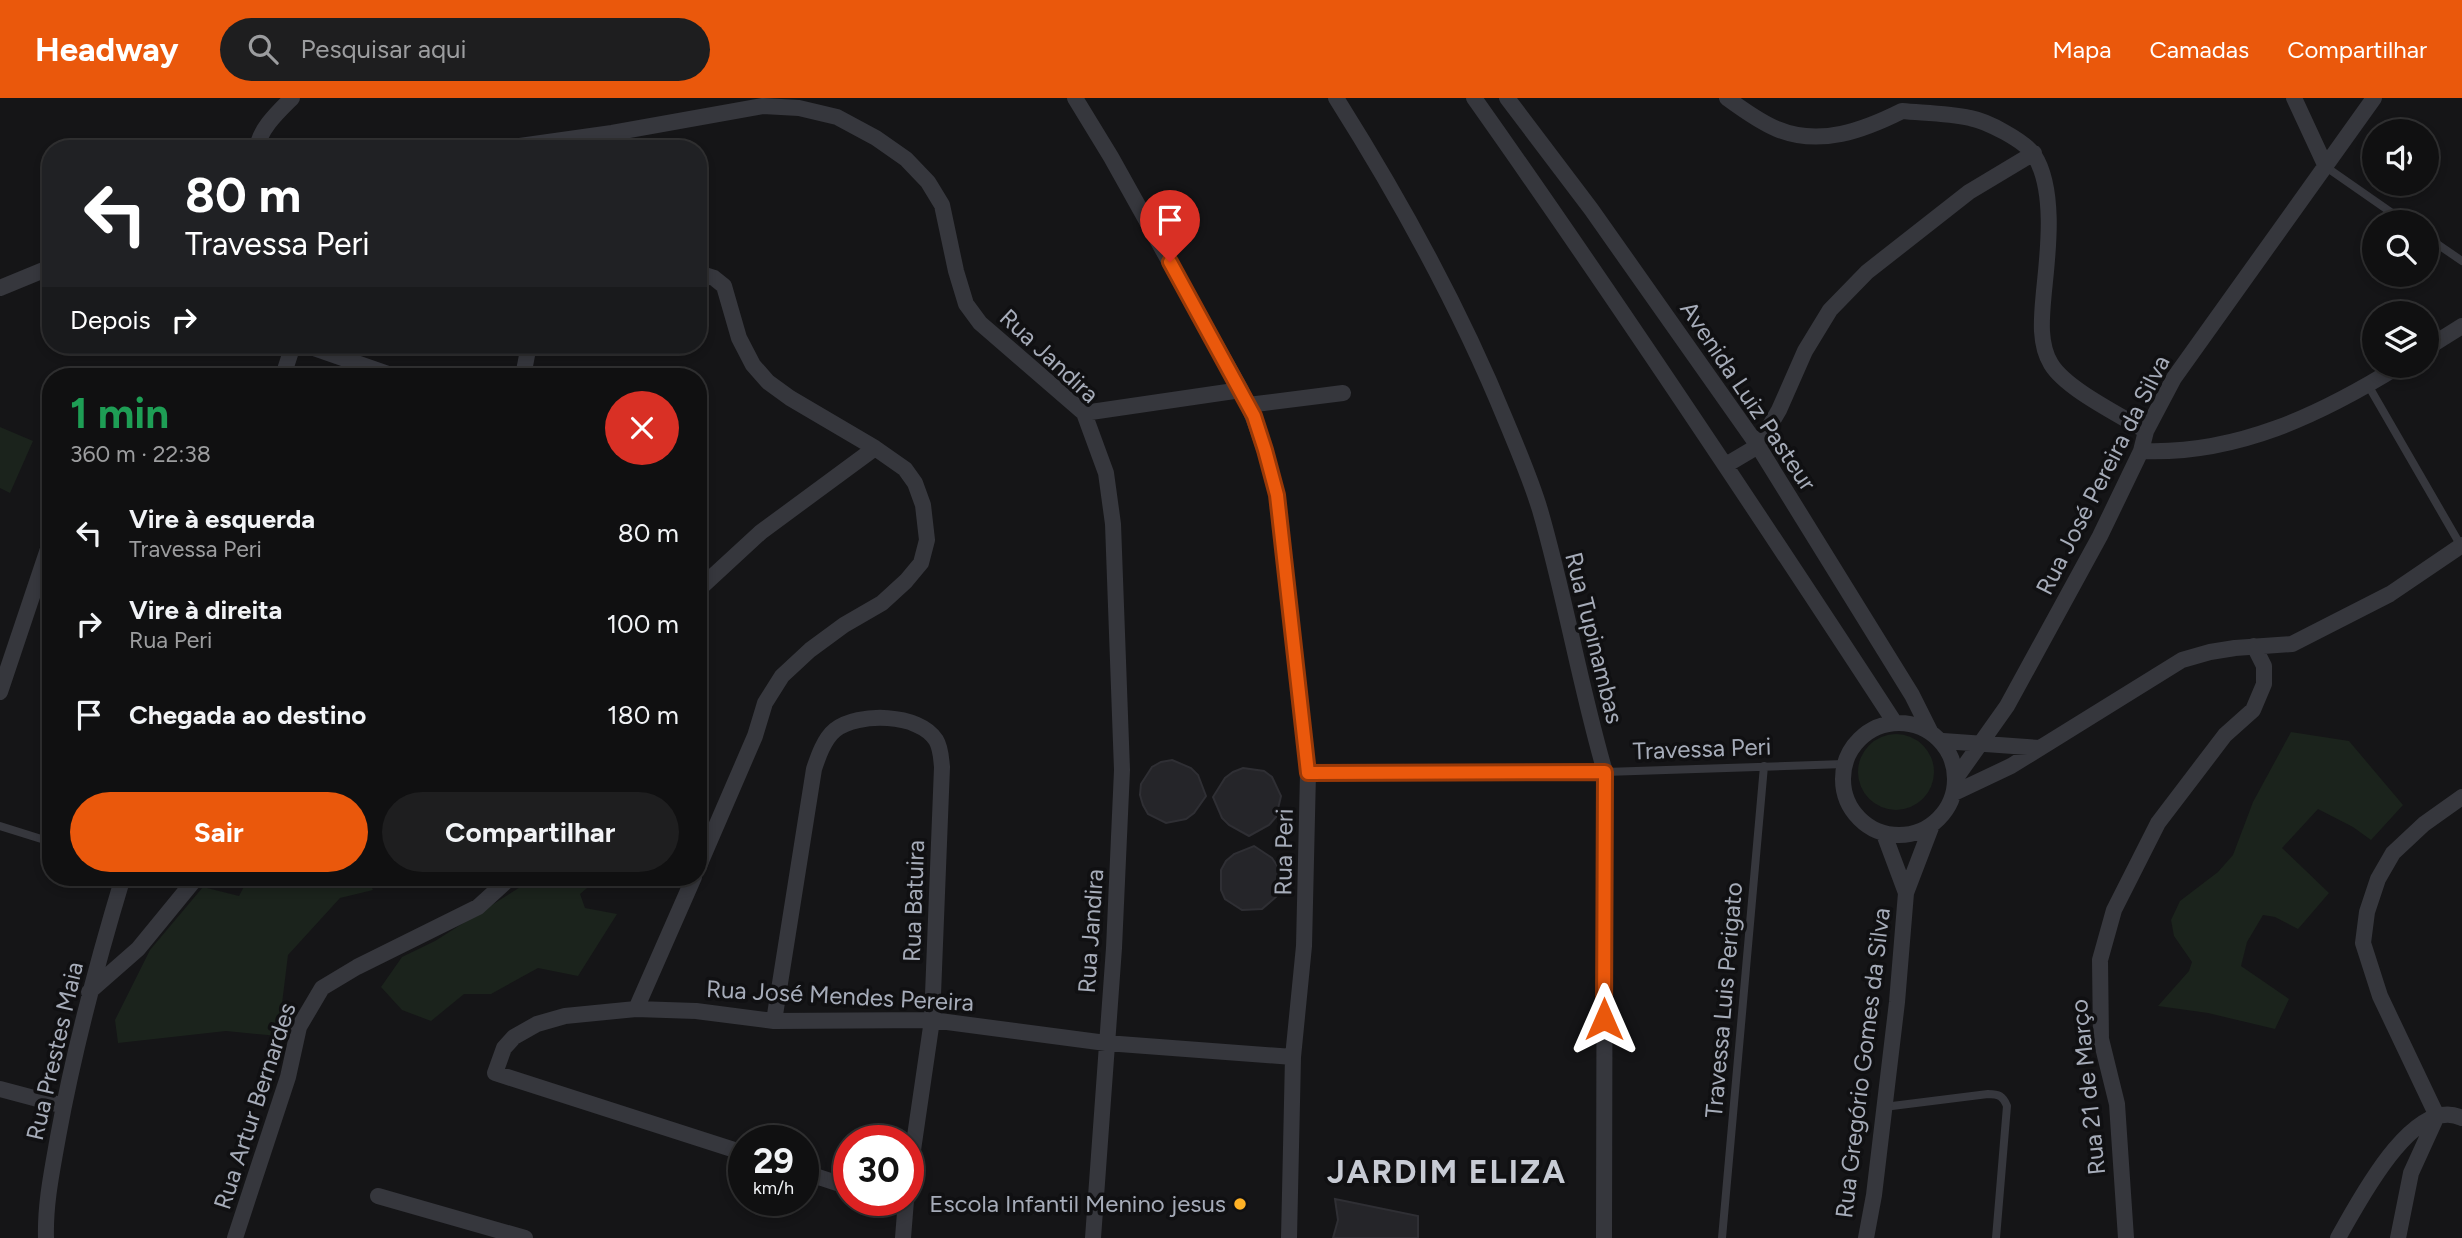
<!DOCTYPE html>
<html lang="pt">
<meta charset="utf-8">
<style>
body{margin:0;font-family:Figtree,sans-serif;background:#1e1e1f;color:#f1f3f6;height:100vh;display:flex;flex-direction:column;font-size:26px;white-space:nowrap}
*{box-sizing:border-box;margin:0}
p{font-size:23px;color:#9c9d9f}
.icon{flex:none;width:38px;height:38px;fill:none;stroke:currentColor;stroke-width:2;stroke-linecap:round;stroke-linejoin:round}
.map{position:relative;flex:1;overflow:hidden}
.panel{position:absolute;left:42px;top:270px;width:665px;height:518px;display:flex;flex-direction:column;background:#101011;border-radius:28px;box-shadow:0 4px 10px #0003,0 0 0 2px #303031}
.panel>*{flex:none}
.hud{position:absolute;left:42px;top:42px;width:665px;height:214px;border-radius:28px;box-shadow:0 4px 10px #0003,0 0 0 2px #303031;background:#202124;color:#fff;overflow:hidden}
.buttons{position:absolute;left:2362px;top:21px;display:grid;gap:14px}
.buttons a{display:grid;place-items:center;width:77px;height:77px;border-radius:50%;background:#101011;box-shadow:0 4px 10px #0003,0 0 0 2px #303031;font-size:35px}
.speed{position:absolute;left:728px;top:1027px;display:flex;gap:14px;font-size:35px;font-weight:700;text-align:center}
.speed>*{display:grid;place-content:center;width:91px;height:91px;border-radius:50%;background:#101011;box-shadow:0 4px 10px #0003,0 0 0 2px #303031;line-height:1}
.speed small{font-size:18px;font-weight:400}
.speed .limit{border:10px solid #d22;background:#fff;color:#111}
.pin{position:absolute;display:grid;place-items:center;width:60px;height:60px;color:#fff;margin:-72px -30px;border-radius:50% 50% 50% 0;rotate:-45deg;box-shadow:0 0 7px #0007}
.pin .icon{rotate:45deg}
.me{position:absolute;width:77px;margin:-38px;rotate:0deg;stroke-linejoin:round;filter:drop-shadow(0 0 5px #0008)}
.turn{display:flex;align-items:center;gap:24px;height:147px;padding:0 28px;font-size:32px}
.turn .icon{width:91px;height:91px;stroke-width:2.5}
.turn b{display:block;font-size:49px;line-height:60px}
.then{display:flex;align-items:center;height:66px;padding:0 28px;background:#0003;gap:14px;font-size:26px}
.round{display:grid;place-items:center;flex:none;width:74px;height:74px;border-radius:37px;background:#1e1e1f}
.head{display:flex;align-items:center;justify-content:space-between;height:119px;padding:0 28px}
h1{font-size:42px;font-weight:700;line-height:52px;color:#1e9e55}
.action{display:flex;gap:14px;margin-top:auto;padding:14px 28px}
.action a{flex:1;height:80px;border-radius:42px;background:#ea580c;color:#fff;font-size:28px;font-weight:700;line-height:80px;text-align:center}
.action a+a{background:#1e1e1f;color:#f1f3f6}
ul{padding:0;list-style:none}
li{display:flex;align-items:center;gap:21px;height:91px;padding:0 28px}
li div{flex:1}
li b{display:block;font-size:26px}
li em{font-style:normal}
header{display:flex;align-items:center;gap:42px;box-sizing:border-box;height:98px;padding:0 35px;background:#ea580c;color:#fff}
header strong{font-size:33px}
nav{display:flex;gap:38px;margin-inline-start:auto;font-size:24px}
.search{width:490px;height:63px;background:#1e1e1f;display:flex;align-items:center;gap:18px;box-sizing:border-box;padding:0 24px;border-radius:38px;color:#9c9d9f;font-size:26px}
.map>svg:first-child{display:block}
.green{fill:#1b231c}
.building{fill:#252529;stroke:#2f2f34;stroke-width:2}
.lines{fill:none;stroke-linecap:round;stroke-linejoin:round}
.lane{stroke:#36373d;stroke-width:8}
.street{stroke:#36373d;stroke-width:16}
.route-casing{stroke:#983908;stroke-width:18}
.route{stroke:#ea580c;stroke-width:12}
.poi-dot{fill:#ffb226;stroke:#101012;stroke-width:2.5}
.labels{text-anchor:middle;stroke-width:7;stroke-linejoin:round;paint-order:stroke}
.street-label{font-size:24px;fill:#a6acb9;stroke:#101012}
.poi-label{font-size:24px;fill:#a6acb9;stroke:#101012;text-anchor:end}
.district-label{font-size:32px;font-weight:bold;letter-spacing:2px;fill:#c7cbd4;stroke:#101012}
</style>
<header>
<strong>Headway</strong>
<div class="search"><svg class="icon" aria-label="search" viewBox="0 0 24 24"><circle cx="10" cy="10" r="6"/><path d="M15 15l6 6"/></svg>Pesquisar aqui</div>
<nav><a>Mapa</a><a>Camadas</a><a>Compartilhar</a></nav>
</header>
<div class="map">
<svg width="2462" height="1140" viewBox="0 0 2462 1140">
<rect width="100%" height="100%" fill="#151517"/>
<path class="green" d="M 0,329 L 33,343 L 10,395 L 0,390 Z
M 2291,634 L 2349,643 L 2403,707 L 2371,742 L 2353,729 L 2318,711 L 2282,750 L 2329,795 L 2298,831 L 2275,819 L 2263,817 L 2247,844 L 2241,868 L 2289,901 L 2275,931 L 2208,915 L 2158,908 L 2189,873 L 2192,864 L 2174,838 L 2171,822 L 2180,803 L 2218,774 L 2233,757 L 2253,704 Z
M1858 674a38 38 0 1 1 76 0a38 38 0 1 1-76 0Z
M 249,779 L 367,779 L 373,792 L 340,800 L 288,857 L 278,938 L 226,933 L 118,945 L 115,922 L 150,852 L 203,789 L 239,798 Z
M 536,779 L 600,779 L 580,796 L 585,810 L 617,816 L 578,878 L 538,870 L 491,896 L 464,896 L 431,923 L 402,912 L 381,889 L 402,859 L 435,843 Z"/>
<path class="building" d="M 1172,662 L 1191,670 L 1198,677 L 1206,698 L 1194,715 L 1186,721 L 1166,725 L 1148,716 L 1143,707 L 1140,697 L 1141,686 L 1152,669 L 1161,664 Z
M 1243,670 L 1264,673 L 1272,679 L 1281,698 L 1276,719 L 1269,727 L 1249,738 L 1229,727 L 1222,720 L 1213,699 L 1225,680 L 1233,674 Z
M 1254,748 L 1272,760 L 1278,769 L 1280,788 L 1277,798 L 1262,811 L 1242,812 L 1225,801 L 1221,792 L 1221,772 L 1226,763 L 1234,756 Z
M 1335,1101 L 1418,1118 L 1418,1140 L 1333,1140 L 1338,1122 Z"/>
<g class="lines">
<path class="lane" d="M 2326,69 L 2405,124
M 2427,139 L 2462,163
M 2368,287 L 2461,448
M 1308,675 L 1605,674 L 1844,666
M 0,728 L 51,744
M 1884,1009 L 1988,996 C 1999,996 2003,998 2007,1008 L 1996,1140
M 1722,1140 L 1764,668"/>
<path class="street" d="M 1075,0 L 1111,59 L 1241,292 C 1258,326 1268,361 1277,397 L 1308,675 L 1304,848 L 1293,959 L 1289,1140
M 1336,0 C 1401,103 1460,210 1506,323 C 1518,352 1531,382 1540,412 C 1565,498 1580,588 1605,674 L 1604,1140
M 1474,0 C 1619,205 1758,415 1895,625
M 1507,0 L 1591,111 L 1758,348 L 1912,597 L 1931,635
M 1727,0 C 1742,11 1760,24 1777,31 C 1820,49 1864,32 1902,13
M 2294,0 L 2326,69
M 1902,13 C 1924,15 1948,15 1970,20 C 1987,23 2025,43 2034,57 C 2056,91 2048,155 2044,193 C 2042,216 2038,245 2051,266 C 2066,291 2120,317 2146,333
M 257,51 C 259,31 279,13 292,0
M 497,51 L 612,35 L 763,8 L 799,10 L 837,19 L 876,40 L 906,61 L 928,84 L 942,107 L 956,173 L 966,206 L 980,225 L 1084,315 L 1106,375 L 1113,426 L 1122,672 L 1114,850 L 1093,1140
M 698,175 L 714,180 L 724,188 L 739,240 L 753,267 L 768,284 L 790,300 L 875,350 L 905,371 L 915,385 L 923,407 L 927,442 L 921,465 L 906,483 L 882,505 L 844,527 L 810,552 L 782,578 L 765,605 L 755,638 L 698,770
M 0,190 L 51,169
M 305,247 L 394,278
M 2427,250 L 2462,228
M 283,278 L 293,247
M 523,278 L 529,247
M 1248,307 L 1343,295
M 1084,315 L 1241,292
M 2141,353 C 2236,357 2320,317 2399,268
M 1726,367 L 1758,348 L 1779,312 L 1805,253 L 1830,212 L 1867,174 L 1969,94 L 2034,55
M 698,492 L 761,434 L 875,350
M 0,594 L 51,442
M1843 681a56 56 0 1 1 112 0a56 56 0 1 1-112 0Z
M 1943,643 L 2040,650
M 1956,680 L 2007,608 L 2100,438 L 2141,353 L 2146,333 L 2174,280 L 2374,0
M 1954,695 L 2011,668 L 2182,562 L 2210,554 L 2235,550 L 2292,546 L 2390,496 L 2462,447
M 1884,736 L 1906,795
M 89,894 L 138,851 L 197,779
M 636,911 L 694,779
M 774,923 L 814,671 C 818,659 824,641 835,632 C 858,614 919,615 936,642 C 941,650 941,660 942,669 L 932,922 L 908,1086
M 0,991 L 64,1008
M 2437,1018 L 2380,898 L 2363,845 L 2367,814 L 2378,781 L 2393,755 L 2424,726 L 2462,699
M 744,1055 L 495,975 L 504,950 L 514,939 L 537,926 L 565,918 L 636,911 L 696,913 L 774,923 L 932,922 L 1106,945 L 1293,959
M 803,1074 L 849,1089
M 378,1098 L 525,1140
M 46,1140 C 45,1106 52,1073 58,1039 C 74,951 97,865 123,779
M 235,1140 L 288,979 L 299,929 L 322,890 L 357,869 L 478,809 L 511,779
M 903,1140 L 906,1102
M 1866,1140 L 1874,1097 L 1897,904 L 1906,795 L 1932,727
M 2126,1140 L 2117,1006 L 2101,941 L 2100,862 L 2114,812 L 2158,725 L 2225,637 L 2253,612 L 2264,586 L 2264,568 L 2254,548
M 2338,1140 C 2357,1107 2413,996 2462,1020
M 2398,1140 L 2411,1075 L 2437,1018"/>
</g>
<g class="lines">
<g class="route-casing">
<path id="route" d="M 1170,164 L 1254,318 L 1265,352 L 1277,397 L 1308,675 L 1605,674 L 1604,921"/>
</g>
<use href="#route" class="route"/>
</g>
<circle class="poi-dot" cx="1240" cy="1106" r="7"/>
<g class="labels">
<g class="street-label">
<text transform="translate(1049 258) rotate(43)" y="8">Rua Jandira</text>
<text transform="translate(1748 298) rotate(56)" y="8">Avenida Luiz Pasteur</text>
<text transform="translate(2103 377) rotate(-63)" y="8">Rua José Pereira da Silva</text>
<text transform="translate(1594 540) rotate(76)" y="8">Rua Tupinambas</text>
<text transform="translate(1702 651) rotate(-2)" y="8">Travessa Peri</text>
<text transform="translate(1284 754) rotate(-89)" y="8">Rua Peri</text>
<text transform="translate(914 803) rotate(-88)" y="8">Rua Batuira</text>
<text transform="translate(1091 833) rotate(-86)" y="8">Rua Jandira</text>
<text transform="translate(840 898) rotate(3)" y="8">Rua José Mendes Pereira</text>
<text transform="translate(1724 902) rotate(-85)" y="8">Travessa Luis Perigato</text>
<text transform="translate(55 953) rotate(-77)" y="8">Rua Prestes Maia</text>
<text transform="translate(1863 965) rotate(-83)" y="8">Rua Gregório Gomes da Silva</text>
<text transform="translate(2088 989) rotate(-96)" y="8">Rua 21 de Março</text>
<text transform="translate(255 1008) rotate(-72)" y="8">Rua Artur Bernardes</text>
</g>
<g class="poi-label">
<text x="1226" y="1114">Escola Infantil Menino jesus</text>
</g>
<g class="district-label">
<text x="1447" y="1085">JARDIM ELIZA</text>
</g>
</g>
</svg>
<div class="buttons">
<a><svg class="icon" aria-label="sound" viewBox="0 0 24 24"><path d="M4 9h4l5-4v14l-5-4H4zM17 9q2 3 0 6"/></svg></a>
<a><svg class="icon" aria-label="search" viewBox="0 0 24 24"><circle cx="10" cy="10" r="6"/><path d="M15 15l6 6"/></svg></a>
<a><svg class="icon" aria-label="layers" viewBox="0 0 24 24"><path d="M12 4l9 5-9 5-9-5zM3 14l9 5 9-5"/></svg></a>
</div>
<div class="speed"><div>29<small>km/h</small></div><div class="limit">30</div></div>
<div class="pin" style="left:1170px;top:164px;background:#d93025"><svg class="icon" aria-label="arrive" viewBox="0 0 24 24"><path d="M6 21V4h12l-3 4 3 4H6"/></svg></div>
<svg class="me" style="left:1604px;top:921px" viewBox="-20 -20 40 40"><path d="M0-17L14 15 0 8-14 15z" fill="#ea580c" stroke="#fff" stroke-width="4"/></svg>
<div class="hud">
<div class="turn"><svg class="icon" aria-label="left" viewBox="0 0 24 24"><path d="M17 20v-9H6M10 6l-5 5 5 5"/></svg><div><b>80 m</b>Travessa Peri</div></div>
<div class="then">Depois<svg class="icon" aria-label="right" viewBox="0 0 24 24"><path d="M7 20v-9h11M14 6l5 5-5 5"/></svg></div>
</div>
<section class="panel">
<div class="head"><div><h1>1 min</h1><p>360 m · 22:38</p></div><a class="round" style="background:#d93025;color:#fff"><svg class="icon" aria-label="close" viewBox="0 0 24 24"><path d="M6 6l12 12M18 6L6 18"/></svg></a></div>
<ul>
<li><svg class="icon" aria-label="left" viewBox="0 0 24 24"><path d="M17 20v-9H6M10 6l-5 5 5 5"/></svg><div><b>Vire à esquerda</b><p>Travessa Peri</p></div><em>80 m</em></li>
<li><svg class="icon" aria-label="right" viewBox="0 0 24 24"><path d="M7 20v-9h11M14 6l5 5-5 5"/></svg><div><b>Vire à direita</b><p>Rua Peri</p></div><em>100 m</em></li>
<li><svg class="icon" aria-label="arrive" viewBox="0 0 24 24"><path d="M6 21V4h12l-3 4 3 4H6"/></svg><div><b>Chegada ao destino</b></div><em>180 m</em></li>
</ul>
<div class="action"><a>Sair</a><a>Compartilhar</a></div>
</section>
</div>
